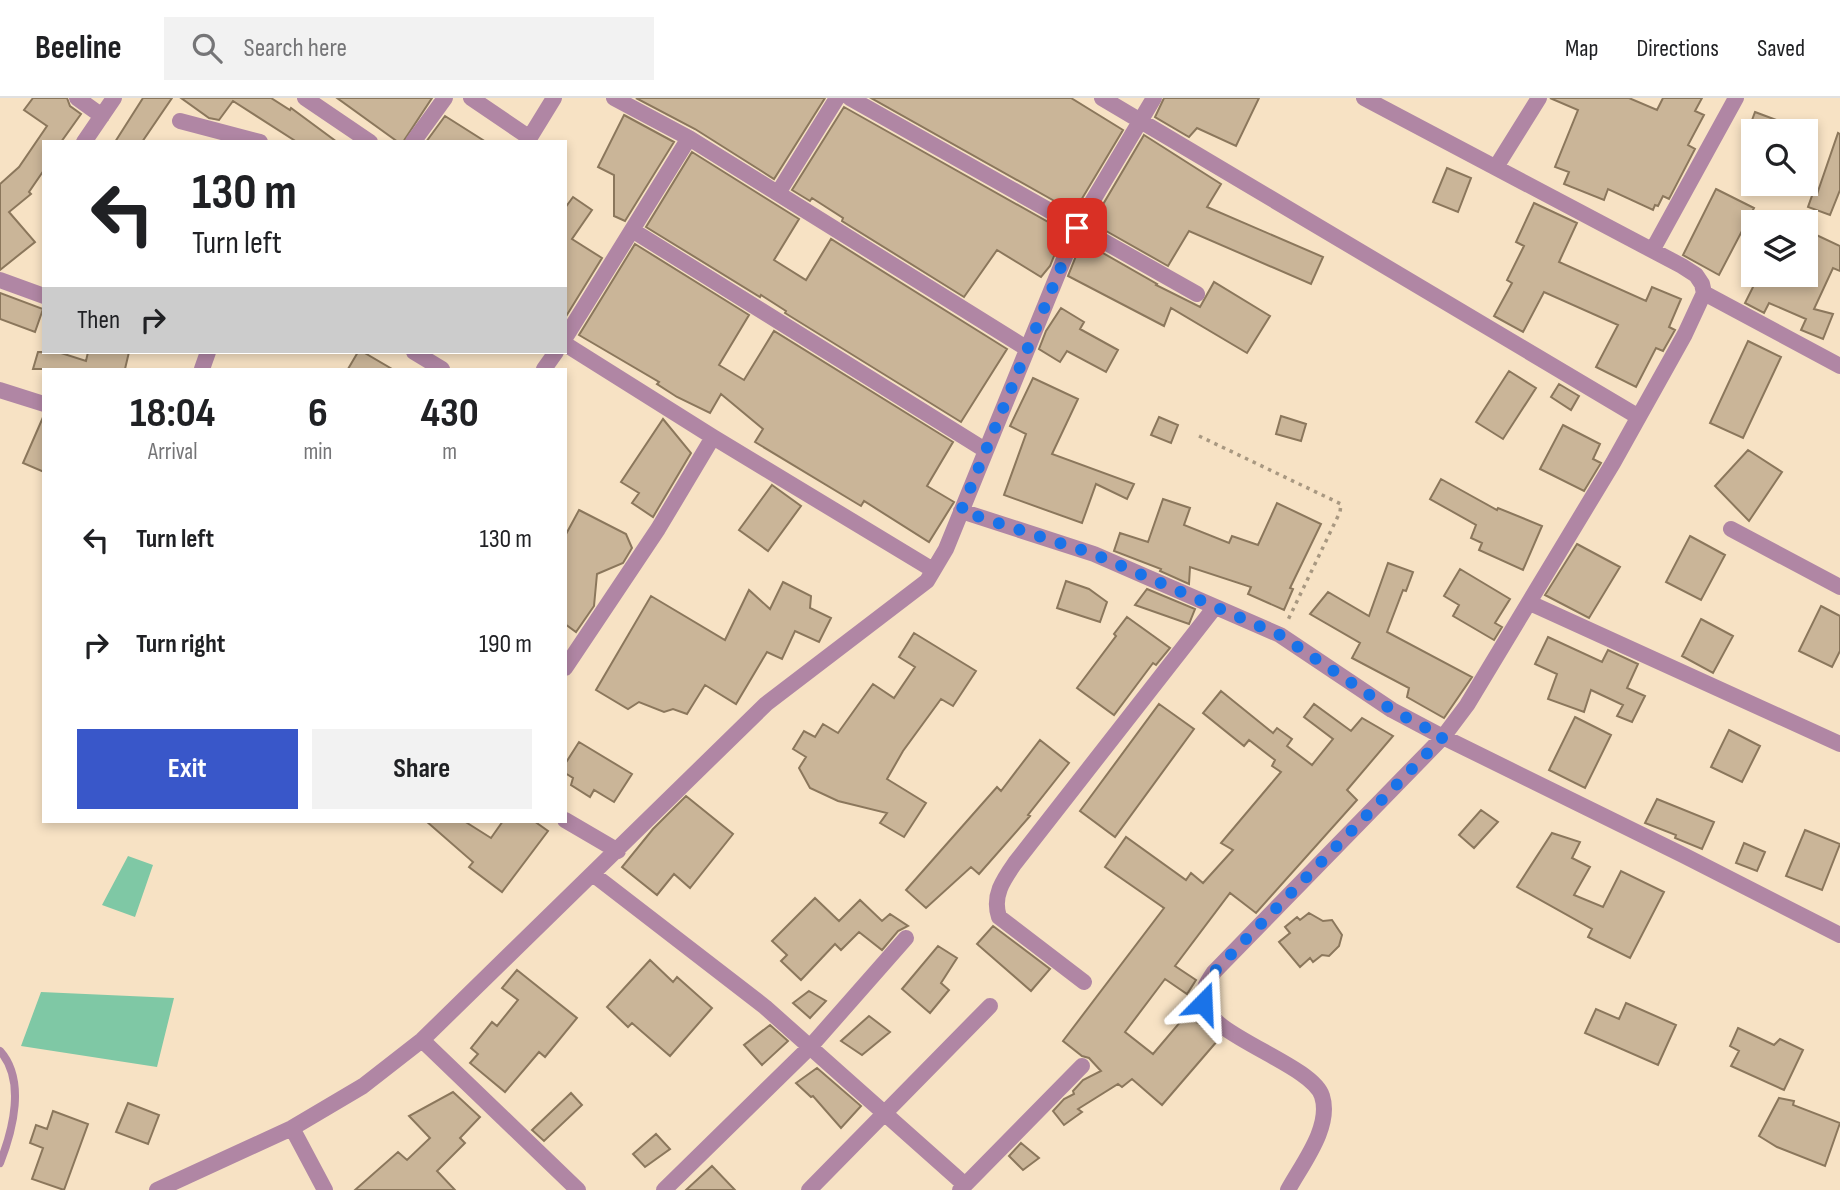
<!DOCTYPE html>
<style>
body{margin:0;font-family:"Sofia Sans Condensed",sans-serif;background:#f2f2f2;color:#202124;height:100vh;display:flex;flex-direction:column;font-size:26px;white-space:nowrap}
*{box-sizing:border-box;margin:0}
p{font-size:23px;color:#757577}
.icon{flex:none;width:38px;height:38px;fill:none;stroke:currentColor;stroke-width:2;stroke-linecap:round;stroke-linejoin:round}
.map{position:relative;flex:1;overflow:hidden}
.details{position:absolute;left:42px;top:270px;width:525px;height:455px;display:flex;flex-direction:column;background:#fff;border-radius:0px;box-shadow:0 4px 10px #0003}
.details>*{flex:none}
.top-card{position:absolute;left:42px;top:42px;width:525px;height:214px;border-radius:0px;box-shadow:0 4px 10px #0003;background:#fff;color:#202124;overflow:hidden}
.fabs{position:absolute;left:1741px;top:21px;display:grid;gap:14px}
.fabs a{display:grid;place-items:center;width:77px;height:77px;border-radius:0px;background:#fff;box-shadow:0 4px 10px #0003;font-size:35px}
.pin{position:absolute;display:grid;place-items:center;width:60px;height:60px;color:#fff;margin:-30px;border-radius:14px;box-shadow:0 4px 10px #0006}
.me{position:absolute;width:77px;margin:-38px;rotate:21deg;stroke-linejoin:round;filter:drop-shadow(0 0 5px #0008)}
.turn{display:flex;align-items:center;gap:24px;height:147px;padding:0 35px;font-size:32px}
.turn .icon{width:91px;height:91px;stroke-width:2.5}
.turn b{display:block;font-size:49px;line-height:60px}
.then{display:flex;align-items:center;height:66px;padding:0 35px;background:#0003;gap:14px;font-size:26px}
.eta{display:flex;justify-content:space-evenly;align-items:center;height:119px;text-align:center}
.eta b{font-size:42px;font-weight:700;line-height:49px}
.cta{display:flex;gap:14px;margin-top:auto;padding:14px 35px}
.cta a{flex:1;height:80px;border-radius:0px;background:#3957c9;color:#fff;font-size:28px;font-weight:700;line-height:80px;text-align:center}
.cta a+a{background:#f2f2f2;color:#202124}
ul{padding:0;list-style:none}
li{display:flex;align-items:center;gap:21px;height:105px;padding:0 35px}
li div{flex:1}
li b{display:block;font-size:26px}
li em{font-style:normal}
header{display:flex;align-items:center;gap:42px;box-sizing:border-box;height:98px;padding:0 35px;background:#fff;border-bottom:2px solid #e0e0e0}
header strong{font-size:33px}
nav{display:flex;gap:38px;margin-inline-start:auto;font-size:24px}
.search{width:490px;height:63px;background:#f2f2f2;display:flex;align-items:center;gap:18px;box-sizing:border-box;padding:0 24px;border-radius:0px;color:#757577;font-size:26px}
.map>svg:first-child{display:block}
.forest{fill:#7fc8a5}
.building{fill:#cab598;stroke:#8b775c;stroke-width:2}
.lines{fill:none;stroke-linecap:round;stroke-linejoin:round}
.path{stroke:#a89881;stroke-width:3.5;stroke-dasharray:3.5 5;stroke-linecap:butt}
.lane{stroke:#b086a4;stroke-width:8}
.street{stroke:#b086a4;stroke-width:16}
.route{stroke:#1a73e8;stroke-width:12;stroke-dasharray:0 21.6}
</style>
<header>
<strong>Beeline</strong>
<div class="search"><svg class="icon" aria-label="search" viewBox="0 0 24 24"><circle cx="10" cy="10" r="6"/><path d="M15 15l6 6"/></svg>Search here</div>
<nav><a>Map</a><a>Directions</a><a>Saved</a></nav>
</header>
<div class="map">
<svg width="1840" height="1092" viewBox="0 0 1840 1092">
<rect width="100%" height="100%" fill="#f7e2c4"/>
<path class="forest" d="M 128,758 L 153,767 L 135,819 L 102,807 Z
M 41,894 L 174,900 L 157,969 L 21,948 Z"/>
<path class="building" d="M 33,0 L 67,0 L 70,8 L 81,16 L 61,44 L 44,44 L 44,72 L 29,94 L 31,96 L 9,114 L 35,144 L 0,172 L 0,86 L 19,69 L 47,28 L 24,12 Z
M 143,0 L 172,0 L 142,44 L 115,44 Z
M 181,0 L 271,0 L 290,12 L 291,10 L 337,44 L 297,44 L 233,3 L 219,22 L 209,20 Z
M 337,0 L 432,0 L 403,44 L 398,44 Z
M 636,0 L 825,0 L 774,81 L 695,31 Z
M 871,0 L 1071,0 L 1123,32 L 1074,114 Z
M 1164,0 L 1259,0 L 1236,48 L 1197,30 L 1189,39 L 1155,19 Z
M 1550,0 L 1629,0 L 1657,12 L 1663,0 L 1702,0 L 1695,13 L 1704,17 L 1688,47 L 1695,51 L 1669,101 L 1663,98 L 1658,108 L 1655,107 L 1653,112 L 1608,91 L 1604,102 L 1564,86 L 1569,74 L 1555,69 L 1578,12 Z
M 844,9 L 1064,133 L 1050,168 L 1041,179 L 997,152 L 964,199 L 842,123 L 843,120 L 812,100 L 810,103 L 792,92 Z
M 1755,14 L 1803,32 L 1803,33 L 1748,33 Z
M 624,17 L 674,44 L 625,123 L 614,118 L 614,77 L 598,69 Z
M 445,18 L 486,44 L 426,44 Z
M 1838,35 L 1840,36 L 1840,92 L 1830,117 L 1808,109 L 1813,95 L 1817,96 Z
M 1144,37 L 1221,86 L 1207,109 L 1323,159 L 1311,186 L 1189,133 L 1168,168 L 1092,125 Z
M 692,54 L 799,121 L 774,162 L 806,182 L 831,141 L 1007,251 L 961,324 L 785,215 L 786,213 L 761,197 L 760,199 L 646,129 Z
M 1447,70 L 1471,80 L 1458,114 L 1433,104 Z
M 1716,91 L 1754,110 L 1719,177 L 1683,157 Z
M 573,99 L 592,112 L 572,141 L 602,160 L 565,220 L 565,110 Z
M 1534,105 L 1577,125 L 1559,164 L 1646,203 L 1652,189 L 1681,201 L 1669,229 L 1675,232 L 1663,253 L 1656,250 L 1636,289 L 1596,269 L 1618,227 L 1544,194 L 1523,234 L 1494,218 L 1512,185 L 1507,182 L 1524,148 L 1516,144 Z
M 1810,134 L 1840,148 L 1840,173 L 1833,170 L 1814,211 L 1833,216 L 1823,241 L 1801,232 L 1806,221 L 1769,205 L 1764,215 L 1745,205 L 1759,177 L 1806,177 L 1806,142 Z
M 1082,143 L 1157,186 L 1156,187 L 1200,209 L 1214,184 L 1270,218 L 1247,255 L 1171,210 L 1164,228 L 1068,178 Z
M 635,146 L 749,217 L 719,267 L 744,282 L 774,233 L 953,344 L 927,388 L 954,404 L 929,444 L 864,403 L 861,408 L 755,344 L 763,331 L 721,296 L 710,315 L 677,299 L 657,286 L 659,284 L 579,237 Z
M 0,195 L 43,211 L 35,234 L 0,221 Z
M 1061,210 L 1084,224 L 1080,231 L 1118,252 L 1106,274 L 1067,253 L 1060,264 L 1039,251 L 1046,233 Z
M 1748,243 L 1781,259 L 1743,340 L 1710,325 Z
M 38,254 L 58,254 L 86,263 L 88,254 L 129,254 L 125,271 L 33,271 Z
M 358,254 L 363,254 L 392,271 L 348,271 Z
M 1509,273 L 1536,290 L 1503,341 L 1476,324 Z
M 1033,280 L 1078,301 L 1052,356 L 1134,386 L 1127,401 L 1096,386 L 1082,425 L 1004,397 L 1026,336 L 1010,328 Z
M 1559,286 L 1579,298 L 1571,312 L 1551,299 Z
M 44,317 L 44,374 L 23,365 Z
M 1281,318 L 1306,326 L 1301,343 L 1276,336 Z
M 1159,319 L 1178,327 L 1171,345 L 1151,337 Z
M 663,321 L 691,355 L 653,419 L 632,405 L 639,395 L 621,384 Z
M 1563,327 L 1600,346 L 1593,361 L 1601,365 L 1584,393 L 1540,371 Z
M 1748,352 L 1782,374 L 1749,423 L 1715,388 Z
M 1441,381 L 1497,412 L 1498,410 L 1542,428 L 1523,472 L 1479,452 L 1482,445 L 1471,440 L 1476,427 L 1430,401 Z
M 772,387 L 801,408 L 768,453 L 739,432 Z
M 1163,401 L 1190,410 L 1184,427 L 1229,445 L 1232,438 L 1258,447 L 1277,405 L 1321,426 L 1290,490 L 1293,491 L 1284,512 L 1248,496 L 1251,489 L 1190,469 L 1189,486 L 1160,473 L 1161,471 L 1114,453 L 1120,435 L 1148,444 Z
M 579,412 L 626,436 L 632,450 L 623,465 L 597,476 L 594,508 L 576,534 L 565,526 L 565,438 Z
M 1690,438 L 1725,457 L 1701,502 L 1666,484 Z
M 1577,446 L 1620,469 L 1589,520 L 1545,497 Z
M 1388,465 L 1413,474 L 1406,493 L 1403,492 L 1387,534 L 1472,579 L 1444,620 L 1407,599 L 1409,590 L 1352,560 L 1360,545 L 1310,516 L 1328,494 L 1369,518 Z
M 1460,471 L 1510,501 L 1495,525 L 1502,529 L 1494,542 L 1453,518 L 1459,507 L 1444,498 Z
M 1066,483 L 1089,491 L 1107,504 L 1100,524 L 1057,510 Z
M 783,484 L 811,498 L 810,510 L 831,520 L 819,544 L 795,533 L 782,561 L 767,554 L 736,606 L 705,587 L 687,616 L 673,611 L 664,614 L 639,604 L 628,611 L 596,592 L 651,498 L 725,542 L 749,492 L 770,511 Z
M 1147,491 L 1195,511 L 1189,526 L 1135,507 Z
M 1821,508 L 1840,518 L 1840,553 L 1832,569 L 1799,553 Z
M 1127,519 L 1170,550 L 1156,567 L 1153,565 L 1114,617 L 1077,590 L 1116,538 L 1114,536 Z
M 1701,521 L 1733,538 L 1713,575 L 1682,558 Z
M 914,535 L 976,573 L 953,608 L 941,601 L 903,653 L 887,681 L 926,705 L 904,739 L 880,725 L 887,715 L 838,703 L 810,690 L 799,670 L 806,659 L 793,651 L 804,633 L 815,639 L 823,626 L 838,635 L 873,586 L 894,600 L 915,569 L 899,559 Z
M 1548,539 L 1602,564 L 1608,552 L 1638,566 L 1627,590 L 1645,598 L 1632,624 L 1617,618 L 1623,607 L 1591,592 L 1584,614 L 1548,601 L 1557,576 L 1535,566 Z
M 1221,593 L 1273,635 L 1277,630 L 1292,641 L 1287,648 L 1312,667 L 1333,641 L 1304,619 L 1314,606 L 1351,633 L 1362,620 L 1393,638 L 1347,692 L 1357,702 L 1256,815 L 1230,795 L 1175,868 L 1196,882 L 1187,896 L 1165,881 L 1125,934 L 1153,956 L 1187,916 L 1218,942 L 1162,1007 L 1132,981 L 1122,989 L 1118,986 L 1078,1011 L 1082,1014 L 1064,1027 L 1053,1013 L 1064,1001 L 1074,996 L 1073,993 L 1083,982 L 1101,973 L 1089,960 L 1082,958 L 1063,943 L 1164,810 L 1105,769 L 1126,739 L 1186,782 L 1191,775 L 1203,785 L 1233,752 L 1221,745 L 1281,674 L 1272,668 L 1275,662 L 1249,642 L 1244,648 L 1203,615 Z
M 1159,606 L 1194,631 L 1115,739 L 1080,713 Z
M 1575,619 L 1611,637 L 1585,690 L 1549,672 Z
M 1729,632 L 1760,648 L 1742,684 L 1711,669 Z
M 1040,642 L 1069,665 L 1028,717 L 1030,718 L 979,776 L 971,769 L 926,810 L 906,792 L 997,689 L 1001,693 Z
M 579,644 L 632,676 L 614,704 L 594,692 L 590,699 L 571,687 L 573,680 L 565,675 L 565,666 Z
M 686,698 L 733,736 L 690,790 L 674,776 L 657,797 L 622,769 L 653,731 Z
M 1657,701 L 1714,724 L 1702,751 L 1675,740 L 1676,737 L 1645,725 Z
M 1481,712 L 1498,724 L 1474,750 L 1459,737 Z
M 426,723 L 464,723 L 491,740 L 503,723 L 534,723 L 548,733 L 502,794 L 469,769 L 473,764 Z
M 1805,732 L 1840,746 L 1822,792 L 1786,778 Z
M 1552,735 L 1580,744 L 1572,760 L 1590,769 L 1574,797 L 1603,809 L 1621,773 L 1664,794 L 1630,860 L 1588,839 L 1592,831 L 1517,789 Z
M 1744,745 L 1765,754 L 1757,773 L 1736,765 Z
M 815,800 L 839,823 L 860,802 L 882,823 L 890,816 L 908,828 L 898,833 L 882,852 L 859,834 L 841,852 L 835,846 L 801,882 L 781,863 L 787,857 L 772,843 Z
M 1309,815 L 1323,823 L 1332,822 L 1342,837 L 1339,848 L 1329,858 L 1322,857 L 1313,864 L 1310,860 L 1300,869 L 1279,844 L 1290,835 L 1285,829 L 1297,819 L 1300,822 Z
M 993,828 L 1050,871 L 1031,893 L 977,846 Z
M 938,848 L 957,860 L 941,885 L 949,892 L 930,915 L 902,891 Z
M 650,862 L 673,884 L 677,879 L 712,910 L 670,958 L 632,925 L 628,929 L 607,909 Z
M 517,872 L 577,920 L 545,959 L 539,954 L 505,994 L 470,965 L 478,956 L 471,950 L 492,924 L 497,928 L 518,902 L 502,890 Z
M 809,893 L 826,903 L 810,920 L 793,905 Z
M 1626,905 L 1676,927 L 1658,967 L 1585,935 L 1596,911 L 1619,921 Z
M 869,918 L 890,934 L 862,957 L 841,943 Z
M 770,927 L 788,943 L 762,967 L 744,947 Z
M 1738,930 L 1774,947 L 1780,941 L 1803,952 L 1784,992 L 1731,968 L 1739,953 L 1730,948 Z
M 817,970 L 861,1008 L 841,1030 L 813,998 L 811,999 L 796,985 Z
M 453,994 L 480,1019 L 460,1040 L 465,1045 L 437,1073 L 455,1092 L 355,1092 L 398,1054 L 407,1062 L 430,1040 L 409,1018 Z
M 571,995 L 582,1007 L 544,1043 L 532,1032 Z
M 1779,1000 L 1794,1003 L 1793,1007 L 1840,1025 L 1825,1068 L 1777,1049 L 1759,1038 Z
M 128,1005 L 159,1017 L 148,1046 L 116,1034 Z
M 53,1013 L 88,1026 L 64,1092 L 32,1081 L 43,1050 L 30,1045 L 36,1027 L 47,1031 Z
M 656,1036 L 670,1051 L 645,1069 L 633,1056 Z
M 1021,1045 L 1039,1060 L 1023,1072 L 1009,1058 Z
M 712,1068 L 735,1092 L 686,1092 Z"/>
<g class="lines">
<path class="path" d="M 1199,338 L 1341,406 L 1340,414 L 1287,524"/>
<path class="lane" d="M 0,953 C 26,982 13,1032 0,1065"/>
<path class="street" d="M 77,0 L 102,18
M 305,0 L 370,44
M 471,0 L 530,40
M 614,0 L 689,40 L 1026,250
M 850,0 L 1197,196
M 1102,0 L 1637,318
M 180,23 L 260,44
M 84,44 L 114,0
M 413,44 L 445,0
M 527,44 L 554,0
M 1496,69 L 1539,0
M 778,95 L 837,0
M 632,132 L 985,352
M 1653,151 L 1736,0
M 0,182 L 44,198
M 1704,195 L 1840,268
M 565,240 L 689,40
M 565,246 L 713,339 L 933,472
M 414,254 L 442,271
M 202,271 L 208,254
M 544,271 L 556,254
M 0,292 L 44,306
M 961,413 L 1094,456 L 1280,537 L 1392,612 L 1443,639 L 1683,757 L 1840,837
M 1731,431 L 1840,489
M 1530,505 L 1840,646
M 565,570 L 658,431 L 713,339
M 565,722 L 618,753
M 594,777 L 765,909 L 964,1086
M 1084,884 L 999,819 C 992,798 1003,782 1015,765 L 1215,509
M 422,942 L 578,1092
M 292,1030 L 325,1092
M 157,1092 L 292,1030 L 363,988 L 422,942 L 766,606 L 927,483 L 946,451 L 1077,129 L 1154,0
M 664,1092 L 810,949 L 906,840
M 809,1092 L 990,908
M 960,1092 L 1082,968
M 1288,1092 C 1302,1066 1332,1029 1322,998 C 1312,966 1206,937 1203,903 C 1202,891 1208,883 1214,874 L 1443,639 L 1467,607 L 1613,365 L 1685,236 L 1704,195 L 1702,186 L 1696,177 L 1682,168 L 1364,0"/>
</g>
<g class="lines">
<path class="route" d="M 1077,130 L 961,413 L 1094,456 L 1280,537 L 1392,612 L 1443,639 L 1214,874 L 1204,890 L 1203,905"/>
</g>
</svg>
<div class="fabs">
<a><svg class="icon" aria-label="search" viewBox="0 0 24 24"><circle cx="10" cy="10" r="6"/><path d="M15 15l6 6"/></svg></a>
<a><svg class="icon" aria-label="layers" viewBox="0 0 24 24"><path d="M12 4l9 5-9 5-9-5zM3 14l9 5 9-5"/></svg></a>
</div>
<div class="pin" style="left:1077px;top:130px;background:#d93025"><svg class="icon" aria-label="arrive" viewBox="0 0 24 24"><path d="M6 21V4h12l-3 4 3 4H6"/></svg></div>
<svg class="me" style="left:1203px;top:905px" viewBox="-20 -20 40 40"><path d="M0-17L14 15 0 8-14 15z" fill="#1a73e8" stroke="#fff" stroke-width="4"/></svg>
<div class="top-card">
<div class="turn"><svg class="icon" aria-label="left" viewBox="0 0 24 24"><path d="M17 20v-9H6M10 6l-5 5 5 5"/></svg><div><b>130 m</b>Turn left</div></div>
<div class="then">Then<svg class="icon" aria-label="right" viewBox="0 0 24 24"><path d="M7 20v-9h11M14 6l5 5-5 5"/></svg></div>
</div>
<section class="details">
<div class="eta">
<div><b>18:04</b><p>Arrival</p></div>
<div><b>6</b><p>min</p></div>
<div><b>430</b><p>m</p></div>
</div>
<ul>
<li><svg class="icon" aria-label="left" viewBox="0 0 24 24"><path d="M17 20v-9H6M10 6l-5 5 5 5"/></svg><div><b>Turn left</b></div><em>130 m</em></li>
<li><svg class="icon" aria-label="right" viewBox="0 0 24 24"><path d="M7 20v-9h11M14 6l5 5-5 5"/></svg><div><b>Turn right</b></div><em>190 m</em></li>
</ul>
<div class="cta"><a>Exit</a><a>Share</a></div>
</section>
</div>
